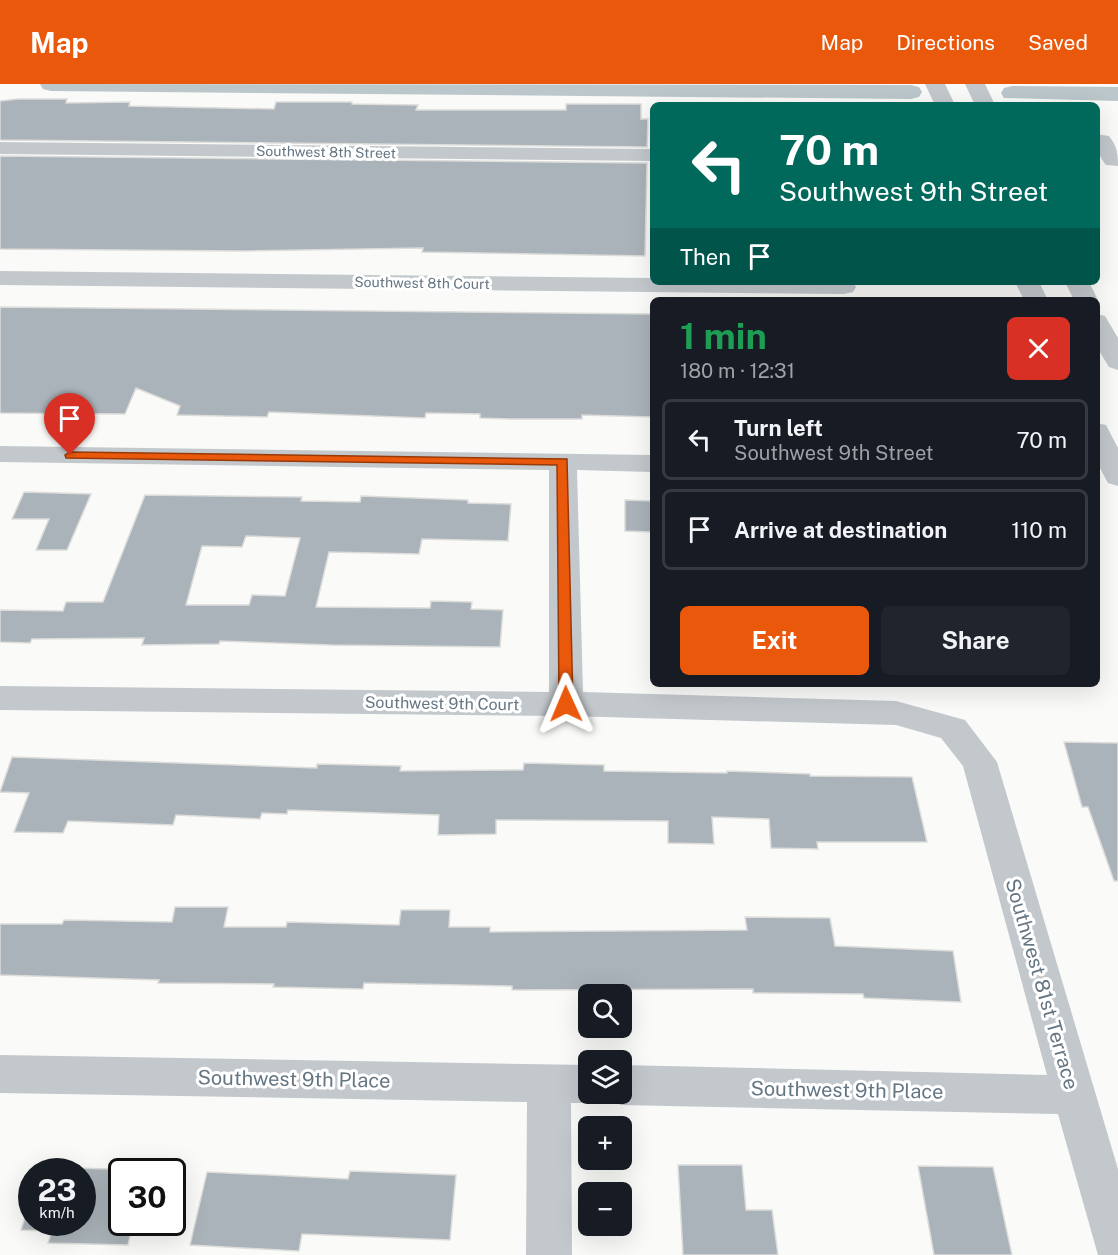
<!DOCTYPE html>
<meta charset="utf-8">
<style>
body{margin:0;font-family:"Public Sans",sans-serif;background:#20242c;color:#f1f3f6;height:100vh;display:flex;flex-direction:column;font-size:22px;white-space:nowrap}
*{box-sizing:border-box;margin:0}
p{font-size:20px;color:#9ea1a6}
.icon{flex:none;width:33px;height:33px;fill:none;stroke:currentColor;stroke-width:2;stroke-linecap:round;stroke-linejoin:round}
.map{position:relative;flex:1;overflow:hidden}
.side{position:absolute;left:650px;top:213px;width:450px;height:390px;display:flex;flex-direction:column;background:#171b24;border-radius:9px;box-shadow:0 6px 24px #0002}
.side>*{flex:none}
.top-card{position:absolute;left:650px;top:18px;width:450px;height:183px;border-radius:9px;box-shadow:0 6px 24px #0002;background:#00695c;color:#fff;overflow:hidden}
.buttons{position:absolute;left:578px;top:900px;display:grid;gap:12px}
.buttons a{display:grid;place-items:center;width:54px;height:54px;border-radius:9px;background:#171b24;box-shadow:0 6px 24px #0002;font-size:30px}
.speed{position:absolute;left:18px;top:1074px;display:flex;gap:12px;font-size:30px;font-weight:700;text-align:center}
.speed>*{display:grid;place-content:center;width:78px;height:78px;border-radius:50%;background:#171b24;box-shadow:0 6px 24px #0002;line-height:1}
.speed small{font-size:15px;font-weight:400}
.speed .limit{border:3px solid #111;border-radius:9px;background:#fff;color:#111}
.pin{position:absolute;display:grid;place-items:center;width:51px;height:51px;color:#fff;margin:-62px -26px;border-radius:50% 50% 50% 0;rotate:-45deg;box-shadow:0 0 6px #0007}
.pin .icon{rotate:45deg}
.me{position:absolute;width:66px;margin:-33px;rotate:359deg;stroke-linejoin:round;filter:drop-shadow(0 0 4px #0008)}
.turn{display:flex;align-items:center;gap:21px;height:126px;padding:0 30px;font-size:27px}
.turn .icon{width:78px;height:78px;stroke-width:2.5}
.turn b{display:block;font-size:42px;line-height:51px}
.then{display:flex;align-items:center;height:57px;padding:0 30px;background:#0003;gap:12px;font-size:22px}
.round{display:grid;place-items:center;flex:none;width:63px;height:63px;border-radius:9px;background:#20242c}
.head{display:flex;align-items:center;justify-content:space-between;height:102px;padding:0 30px}
h1{font-size:36px;font-weight:700;line-height:45px;color:#1e9e55}
.cta{display:flex;gap:12px;margin-top:auto;padding:12px 30px}
.cta a{flex:1;height:69px;border-radius:9px;background:#ea580c;color:#fff;font-size:24px;font-weight:700;line-height:69px;text-align:center}
.cta a+a{background:#20242c;color:#f1f3f6}
ul{padding:0;list-style:none}
li{display:flex;align-items:center;gap:18px;height:81px;margin:0 12px 9px;padding:0 18px;border:3px solid #363941;border-radius:9px}
li div{flex:1}
li b{display:block;font-size:22px}
li em{font-style:normal}
header{display:flex;align-items:center;gap:36px;box-sizing:border-box;height:84px;padding:0 30px;background:#ea580c;color:#fff}
header strong{font-size:28px}
nav{display:flex;gap:33px;margin-inline-start:auto;font-size:21px}
.map>svg:first-child{display:block}
.lines{fill:none;stroke-linecap:round;stroke-linejoin:round}
.canal{fill:#bbc7cb;fill-rule:evenodd}
.building{fill:#aab3b9;stroke:#dcdcda;stroke-width:1.5;fill-rule:evenodd}
.minor{fill:#c3c8cc;fill-rule:evenodd}
.route{fill:#ea580c;stroke:#983908;stroke-width:1.5}
.labels{text-anchor:middle;stroke-width:6;stroke-linejoin:round;paint-order:stroke}
.far-street-label{font-size:14px;fill:#657683;stroke:#fff}
.street-label{font-size:16px;fill:#657683;stroke:#fff}
.near-street-label{font-size:20px;fill:#657683;stroke:#fff}
</style>
<header>
<strong>Map</strong>
<nav><a>Map</a><a>Directions</a><a>Saved</a></nav>
</header>
<div class="map">
<svg width="1118" height="1171" viewBox="0 0 1118 1171">
<rect width="100%" height="100%" fill="#fafaf8"/>
<g class="lines">
<path class="canal" d="M 40,0 L 911,1 L 919,3 L 922,8 L 919,13 L 911,15 L 51,7 L 43,5 Z
M 1012,2 L 1118,3 L 1118,17 L 1004,14 L 1001,9 L 1004,4 Z"/>
</g>
<path class="building" d="M 18,15 L 67,15 L 66,19 L 130,18 L 129,22 L 274,25 L 276,18 L 352,18 L 352,20 L 418,21 L 416,26 L 566,26 L 566,20 L 641,20 L 641,35 L 648,35 L 647,63 L 0,56 L 0,17 Z
M 0,72 L 647,79 L 645,172 L 422,168 L 423,164 L 241,167 L 0,165 Z
M 0,223 L 652,230 L 652,333 L 582,331 L 582,335 L 510,335 L 480,334 L 480,330 L 426,329 L 425,334 L 269,328 L 267,333 L 177,331 L 180,322 L 136,304 L 125,330 L 0,329 Z
M 24,408 L 91,410 L 67,466 L 36,466 L 49,435 L 12,435 Z
M 145,411 L 302,413 L 301,417 L 360,418 L 361,412 L 468,416 L 468,419 L 511,420 L 508,457 L 422,455 L 419,470 L 329,468 L 316,523 L 430,524 L 431,517 L 472,518 L 471,525 L 503,526 L 500,563 L 331,561 L 220,557 L 219,560 L 142,561 L 144,554 L 32,555 L 30,559 L 0,558 L 0,526 L 63,527 L 66,518 L 103,518 ZM 246,452 L 300,454 L 285,512 L 252,511 L 249,521 L 186,521 L 202,462 L 242,463 Z
M 625,416 L 652,417 L 652,448 L 625,447 Z
M 1064,658 L 1118,659 L 1118,797 L 1114,797 L 1088,723 L 1082,723 Z
M 12,673 L 317,684 L 317,680 L 401,682 L 400,687 L 523,686 L 524,679 L 604,681 L 604,687 L 727,689 L 727,687 L 810,690 L 810,692 L 912,693 L 927,758 L 817,758 L 818,765 L 771,764 L 769,735 L 712,733 L 714,760 L 668,759 L 668,737 L 496,736 L 496,750 L 438,751 L 439,731 L 288,726 L 287,730 L 262,729 L 260,735 L 176,731 L 173,741 L 68,737 L 63,749 L 14,748 L 29,709 L 0,708 Z
M 175,823 L 228,823 L 224,843 L 286,843 L 287,838 L 399,841 L 401,826 L 450,826 L 449,843 L 490,843 L 490,848 L 747,846 L 745,833 L 830,834 L 835,862 L 953,867 L 961,918 L 864,914 L 863,910 L 753,909 L 753,905 L 512,906 L 512,902 L 364,899 L 363,905 L 273,903 L 274,900 L 158,899 L 159,896 L 0,891 L 0,840 L 62,840 L 64,836 L 172,838 Z
M 678,1081 L 742,1081 L 746,1126 L 772,1126 L 778,1171 L 683,1171 Z
M 918,1082 L 993,1083 L 1012,1171 L 934,1171 Z
M 40,1083 L 146,1086 L 122,1088 L 122,1138 L 133,1138 L 128,1161 L 48,1159 L 52,1147 L 21,1146 L 32,1112 L 32,1138 L 82,1138 L 82,1088 L 39,1088 Z
M 350,1087 L 456,1091 L 450,1156 L 302,1150 L 299,1167 L 190,1161 L 207,1088 L 348,1095 Z"/>
<g class="lines">
<path class="minor" d="M 925,0 L 945,0 L 955,21 L 935,21 Z
M 965,0 L 985,0 L 995,21 L 975,21 Z
M 1096,50 L 1109,52 C 1117,62 1118,69 1118,82 L 1106,81 C 1098,71 1096,63 1096,50 Z
M 0,58 L 652,65 L 652,77 L 0,70 Z
M 0,187 L 652,194 L 652,198 L 853,198 L 856,203 L 853,208 L 844,210 L 0,201 Z
M 1015,198 L 1039,198 L 1048,216 L 1024,216 Z
M 1065,198 L 1089,198 L 1098,216 L 1096,218 L 1096,216 L 1074,216 Z
M 1096,230 L 1105,232 L 1118,254 L 1118,286 L 1109,283 L 1096,262 Z
M 1096,339 L 1106,341 L 1118,364 L 1118,402 L 1108,399 L 1096,377 Z
M 0,362 L 652,371 L 652,388 L 577,386 L 583,608 L 896,617 L 965,636 L 997,678 L 1118,1085 L 1118,1171 L 1098,1171 L 1058,1030 L 621,1021 L 606,1015 L 604,1011 L 588,1019 L 571,1019 L 572,1171 L 526,1171 L 527,1018 L 0,1009 L 0,971 L 588,981 L 588,1010 L 621,1010 L 621,981 L 1047,991 L 963,682 L 941,654 L 896,641 L 566,632 L 0,626 L 0,602 L 549,608 L 549,386 L 0,378 Z"/>
</g>
<path class="route" d="M 70,368 L 567,375 L 573,620 L 566,625 L 559,620 L 557,381 L 66,374 L 65,371 Z"/>
<g class="labels">
<g class="far-street-label">
<text transform="translate(326 68) rotate(1)" y="5">Southwest 8th Street</text>
<text transform="translate(422 199) rotate(1)" y="5">Southwest 8th Court</text>
</g>
<g class="street-label">
<text transform="translate(442 619) rotate(1)" y="6">Southwest 9th Court</text>
</g>
<g class="near-street-label">
<text transform="translate(1042 900) rotate(74)" y="7">Southwest 81st Terrace</text>
<text transform="translate(294 995) rotate(1)" y="7">Southwest 9th Place</text>
<text transform="translate(847 1006) rotate(1)" y="7">Southwest 9th Place</text>
</g>
</g>
</svg>
<div class="buttons">
<a><svg class="icon" aria-label="search" viewBox="0 0 24 24"><circle cx="10" cy="10" r="6"/><path d="M15 15l6 6"/></svg></a>
<a><svg class="icon" aria-label="layers" viewBox="0 0 24 24"><path d="M12 4l9 5-9 5-9-5zM3 14l9 5 9-5"/></svg></a>
<a>+</a>
<a>−</a>
</div>
<div class="speed"><div>23<small>km/h</small></div><div class="limit">30</div></div>
<div class="pin" style="left:70px;top:371px;background:#d93025"><svg class="icon" aria-label="arrive" viewBox="0 0 24 24"><path d="M6 21V4h12l-3 4 3 4H6"/></svg></div>
<svg class="me" style="left:566px;top:620px" viewBox="-20 -20 40 40"><path d="M0-17L14 15 0 8-14 15z" fill="#ea580c" stroke="#fff" stroke-width="4"/></svg>
<div class="top-card">
<div class="turn"><svg class="icon" aria-label="left" viewBox="0 0 24 24"><path d="M17 20v-9H6M10 6l-5 5 5 5"/></svg><div><b>70 m</b>Southwest 9th Street</div></div>
<div class="then">Then<svg class="icon" aria-label="arrive" viewBox="0 0 24 24"><path d="M6 21V4h12l-3 4 3 4H6"/></svg></div>
</div>
<section class="side">
<div class="head"><div><h1>1 min</h1><p>180 m · 12:31</p></div><a class="round" style="background:#d93025;color:#fff"><svg class="icon" aria-label="close" viewBox="0 0 24 24"><path d="M6 6l12 12M18 6L6 18"/></svg></a></div>
<ul>
<li><svg class="icon" aria-label="left" viewBox="0 0 24 24"><path d="M17 20v-9H6M10 6l-5 5 5 5"/></svg><div><b>Turn left</b><p>Southwest 9th Street</p></div><em>70 m</em></li>
<li><svg class="icon" aria-label="arrive" viewBox="0 0 24 24"><path d="M6 21V4h12l-3 4 3 4H6"/></svg><div><b>Arrive at destination</b></div><em>110 m</em></li>
</ul>
<div class="cta"><a>Exit</a><a>Share</a></div>
</section>
</div>
